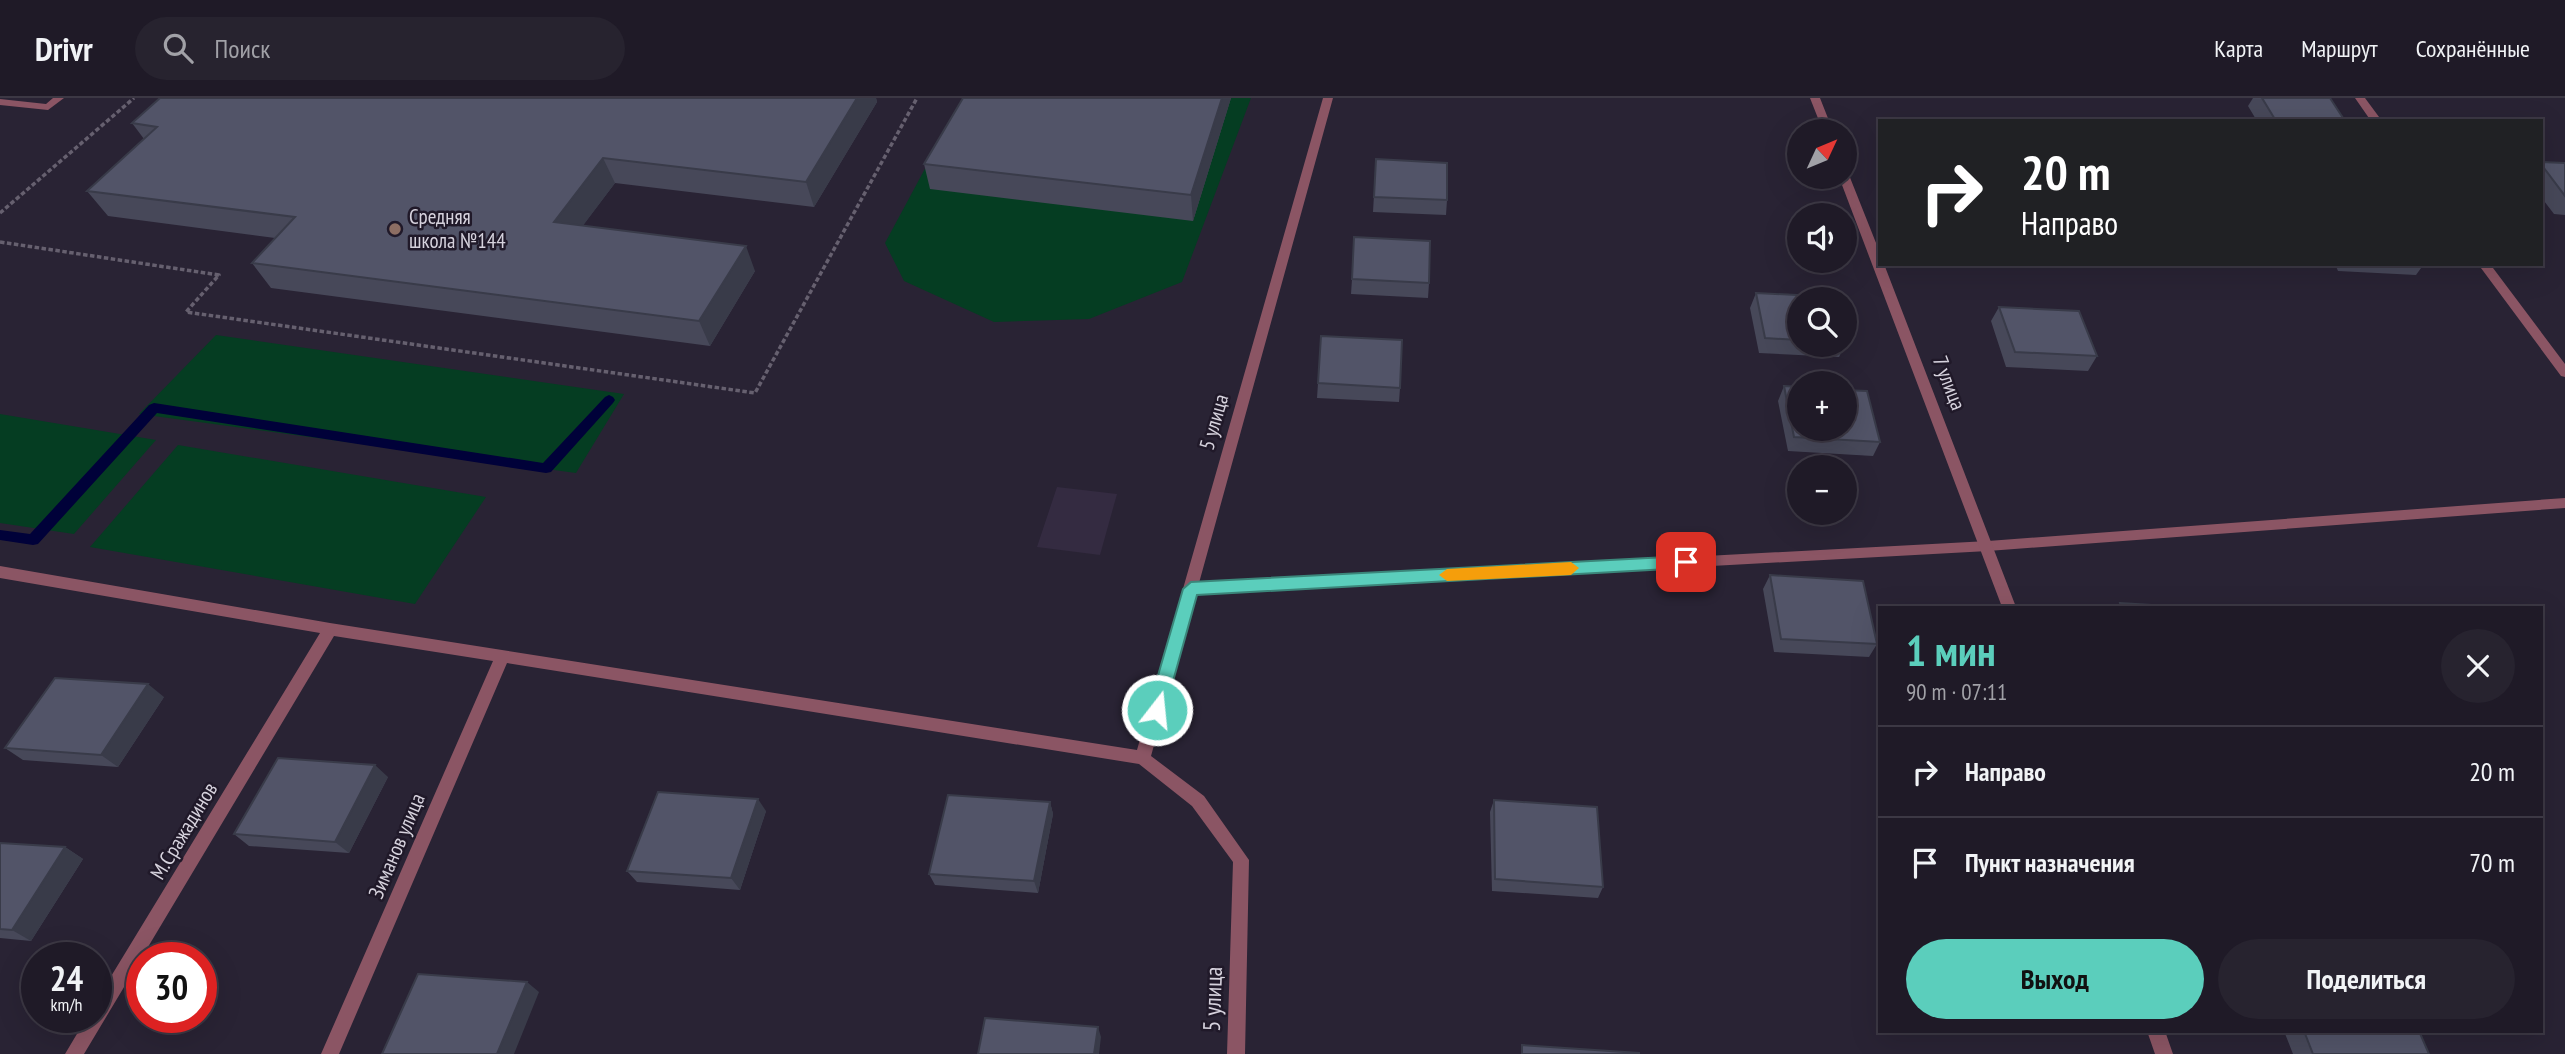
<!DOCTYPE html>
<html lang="ru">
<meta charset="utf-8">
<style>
body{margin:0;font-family:"PT Sans Narrow",sans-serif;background:#27232f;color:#f1f3f6;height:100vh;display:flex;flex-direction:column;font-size:26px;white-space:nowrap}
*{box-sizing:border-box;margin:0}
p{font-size:23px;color:#a1a1a7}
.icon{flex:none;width:38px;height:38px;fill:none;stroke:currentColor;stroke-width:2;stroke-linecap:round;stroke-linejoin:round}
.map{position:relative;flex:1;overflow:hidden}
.side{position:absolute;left:1878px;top:508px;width:665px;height:427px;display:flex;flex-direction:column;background:#1f1a27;border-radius:0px;box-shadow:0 7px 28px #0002,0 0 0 2px #3c3844}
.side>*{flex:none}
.hud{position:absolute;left:1878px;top:21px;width:665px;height:147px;border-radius:0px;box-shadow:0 7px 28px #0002,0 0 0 2px #3c3844;background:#202124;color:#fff;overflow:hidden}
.needle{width:46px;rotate:46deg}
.buttons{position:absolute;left:1787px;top:21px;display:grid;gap:14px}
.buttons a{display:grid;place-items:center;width:70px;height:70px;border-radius:50%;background:#1f1a27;box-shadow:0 7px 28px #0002,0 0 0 2px #3c3844;font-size:35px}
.speed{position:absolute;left:21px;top:844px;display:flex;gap:14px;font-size:35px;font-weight:700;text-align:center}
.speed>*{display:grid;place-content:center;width:91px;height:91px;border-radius:50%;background:#1f1a27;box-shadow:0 7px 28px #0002,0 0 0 2px #3c3844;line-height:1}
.speed small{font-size:18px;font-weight:400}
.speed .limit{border:10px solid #d22;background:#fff;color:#111}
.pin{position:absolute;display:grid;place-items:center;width:60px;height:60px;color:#fff;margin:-30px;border-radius:14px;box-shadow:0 4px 10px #0006}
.me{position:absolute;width:77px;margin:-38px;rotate:16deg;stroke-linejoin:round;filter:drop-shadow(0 0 5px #0008)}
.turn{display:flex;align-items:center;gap:24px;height:147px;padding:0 28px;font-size:32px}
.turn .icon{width:91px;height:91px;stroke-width:2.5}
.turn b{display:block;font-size:49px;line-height:60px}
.round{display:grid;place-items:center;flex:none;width:74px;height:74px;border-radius:37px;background:#27232f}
.summary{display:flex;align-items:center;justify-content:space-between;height:119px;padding:0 28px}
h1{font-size:42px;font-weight:700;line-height:52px;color:#5bcebc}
.primary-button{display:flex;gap:14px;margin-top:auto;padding:14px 28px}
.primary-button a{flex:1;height:80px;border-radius:42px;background:#5bcebc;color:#111;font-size:28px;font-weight:700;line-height:80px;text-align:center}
.primary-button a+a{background:#27232f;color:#f1f3f6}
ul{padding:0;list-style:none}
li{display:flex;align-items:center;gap:21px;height:91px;padding:0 28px;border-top:2px solid #3c3844}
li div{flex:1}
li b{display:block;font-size:26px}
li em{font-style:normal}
header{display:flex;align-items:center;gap:42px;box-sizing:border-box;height:98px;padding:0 35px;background:#1f1a27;border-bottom:2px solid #3c3844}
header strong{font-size:33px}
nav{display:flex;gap:38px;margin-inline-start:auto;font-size:24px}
.search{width:490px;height:63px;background:#27232f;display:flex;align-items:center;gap:18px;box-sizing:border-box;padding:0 24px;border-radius:38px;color:#a1a1a7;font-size:26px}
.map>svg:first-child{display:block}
.built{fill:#342b41}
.green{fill:#053d22}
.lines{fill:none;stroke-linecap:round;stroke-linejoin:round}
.stream{fill:#000139;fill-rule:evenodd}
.path{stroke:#66606f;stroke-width:3.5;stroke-dasharray:4.5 2.5;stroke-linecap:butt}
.service{fill:#8b5564;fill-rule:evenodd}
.minor{fill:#8b5564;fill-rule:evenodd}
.tertiary{fill:#8b5564;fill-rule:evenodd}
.wall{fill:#474859}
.shaded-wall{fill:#393b49}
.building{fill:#525468;stroke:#393b49;stroke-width:2}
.route{fill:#5bcebc;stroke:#3b867a;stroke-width:2}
.slow{fill:#f59e0b}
.education-dot{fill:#8d6e63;stroke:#201929;stroke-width:2.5}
.labels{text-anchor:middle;stroke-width:5;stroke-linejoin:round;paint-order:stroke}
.poi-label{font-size:21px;fill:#d6d2dd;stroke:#201929;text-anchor:start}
.street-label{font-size:21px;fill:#d6d2dd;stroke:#201929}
.near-street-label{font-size:24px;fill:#d6d2dd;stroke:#201929}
</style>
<header>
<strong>Drivr</strong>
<div class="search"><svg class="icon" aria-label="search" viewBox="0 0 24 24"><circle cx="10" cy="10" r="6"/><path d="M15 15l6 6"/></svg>Поиск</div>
<nav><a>Карта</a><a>Маршрут</a><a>Сохранённые</a></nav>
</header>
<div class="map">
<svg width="2565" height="956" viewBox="0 0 2565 956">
<rect width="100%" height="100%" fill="#292334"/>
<path class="built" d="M 1057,389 L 1117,396 L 1100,457 L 1037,449 Z"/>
<path class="green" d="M 963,0 L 1251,0 L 1182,184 L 1089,221 L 994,224 L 904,183 L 885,145 Z
M 216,237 L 624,296 L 576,375 L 139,316 Z
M 0,316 L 156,342 L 74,436 L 0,425 Z
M 178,347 L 486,399 L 415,506 L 90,449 Z"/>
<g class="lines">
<path class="stream" d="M 609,297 L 613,299 L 615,302 L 613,305 L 551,374 L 546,375 L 157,315 L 38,446 L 33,447 L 0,442 L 0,432 L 30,436 L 149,307 L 154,305 L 543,365 L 605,299 Z"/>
<path class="path" d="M 0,115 L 134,0
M 0,144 L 219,177 L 186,214 L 755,295 L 917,0"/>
<path class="service" d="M 53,0 L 64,0 L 48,12 L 0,7 L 0,1 L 46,6 Z
M 2355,0 L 2365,0 L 2382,23 L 2371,23 Z
M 2478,166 L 2490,166 L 2565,266 L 2565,279 L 2561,278 Z"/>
<path class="minor" d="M 1323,0 L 1333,0 L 1199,485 L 1988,443 L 2565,400 L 2565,410 L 1988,453 L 1196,496 L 1151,658 L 1204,698 L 1249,762 L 1245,956 L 1227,956 L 1233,764 L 1192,708 L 1139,666 L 507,565 L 339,956 L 321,956 L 493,563 L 334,538 L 84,956 L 65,956 L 87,919 L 96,919 L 96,903 L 320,535 L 0,480 L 0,468 L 330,525 L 1137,652 Z"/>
<path class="tertiary" d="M 1810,0 L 1820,0 L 1833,33 L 1823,33 Z
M 1844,74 L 1849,77 L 1880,155 L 1880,166 L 1884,166 L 2016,509 L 2002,509 L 1839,79 L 1844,79 Z
M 2147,933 L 2165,933 L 2173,956 L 2155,956 Z"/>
</g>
<path class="wall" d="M 160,0 L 876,0 L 877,4 L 814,109 L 615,85 L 583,127 L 755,173 L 710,248 L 271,190 L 252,165 L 275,140 L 108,118 L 87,93 L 144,41 L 132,25 Z
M 963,0 L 1231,0 L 1193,123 L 930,91 L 924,66 Z
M 2253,0 L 2330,0 L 2345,23 L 2257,23 L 2248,8 Z
M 1376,61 L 1447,102 L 1446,117 L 1373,114 Z
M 2541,64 L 2565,65 L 2565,117 L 2554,116 L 2541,99 Z
M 2335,166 L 2424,166 L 2416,177 L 2338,173 Z
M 1352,181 L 1429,185 L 1428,200 L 1351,196 Z
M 1756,195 L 1799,201 L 1799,247 L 1844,247 L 1844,239 L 1846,245 L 1839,259 L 1759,255 L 1750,210 Z
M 1999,209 L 2097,258 L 2088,273 L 2006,269 L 1991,223 Z
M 1318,285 L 1400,290 L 1399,304 L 1317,300 Z
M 1784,288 L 1880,344 L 1873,358 L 1788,353 L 1778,303 Z
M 1770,477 L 1877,546 L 1869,559 L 1774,554 L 1763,491 Z
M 164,599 L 118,669 L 23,662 L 5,650 Z
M 388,679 L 349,755 L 249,748 L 234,736 Z
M 1494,702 L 1603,789 L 1598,800 L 1492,793 L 1490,714 Z
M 1050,704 L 1053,716 L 1038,795 L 935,787 L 929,776 Z
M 766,713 L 740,792 L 637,784 L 627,773 Z
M 0,745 L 65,749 L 83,761 L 31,843 L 0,840 Z
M 2284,933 L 2419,933 L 2429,956 L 2293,956 Z"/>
<path class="shaded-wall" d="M 857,0 L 876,0 L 877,4 L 814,109 L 806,84 Z
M 1222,0 L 1231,0 L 1193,123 L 1191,97 Z
M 603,60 L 615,85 L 567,149 L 554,124 Z
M 746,148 L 755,173 L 710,248 L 699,223 Z
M 148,586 L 164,599 L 118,669 L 101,657 Z
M 375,667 L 388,679 L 349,755 L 335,744 Z
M 758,701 L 766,713 L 740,792 L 731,780 Z
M 1050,704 L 1053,716 L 1038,795 L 1034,783 Z
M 65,749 L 83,761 L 31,843 L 12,832 Z
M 527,884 L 539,894 L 514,956 L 497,956 Z
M 1098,929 L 1101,939 L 1099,956 L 1094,956 Z"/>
<path class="building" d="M 160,0 L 857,0 L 806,84 L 603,60 L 554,124 L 746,148 L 699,223 L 252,165 L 295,119 L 87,93 L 157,29 L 132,25 Z
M 963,0 L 1222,0 L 1191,97 L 924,66 Z
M 2262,0 L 2330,0 L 2345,23 L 2276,23 Z
M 1376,61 L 1447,65 L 1447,102 L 1374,99 Z
M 2541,64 L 2565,65 L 2565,98 L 2541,66 Z
M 1354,139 L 1430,143 L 1429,185 L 1352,181 Z
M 1756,195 L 1835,199 L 1835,201 L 1799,201 L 1799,242 L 1765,240 Z
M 1999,209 L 2079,213 L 2097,258 L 2015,254 Z
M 1321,238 L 1402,242 L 1400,290 L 1318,285 Z
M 1784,288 L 1799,289 L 1799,331 L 1844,331 L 1844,292 L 1867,293 L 1880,344 L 1794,339 Z
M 1770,477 L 1863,483 L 1877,546 L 1781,541 Z
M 2120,505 L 2184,509 L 2121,509 Z
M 55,580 L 148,586 L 101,657 L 5,650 Z
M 278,660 L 375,667 L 335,744 L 234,736 Z
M 658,694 L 758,701 L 731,780 L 627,773 Z
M 948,697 L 1050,704 L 1034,783 L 929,776 Z
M 1494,702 L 1597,709 L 1603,789 L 1495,781 Z
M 0,745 L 65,749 L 12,832 L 0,831 Z
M 418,876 L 527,884 L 497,956 L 382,956 Z
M 985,920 L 1098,929 L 1094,956 L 978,956 Z
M 2304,933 L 2419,933 L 2429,956 L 2313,956 Z
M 1522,947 L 1639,955 L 1639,956 L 1522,956 Z"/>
<path class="route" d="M 1686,458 L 1694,464 L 1686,470 L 1197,497 L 1165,612 L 1163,617 L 1157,619 L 1151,617 L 1148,612 L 1183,491 L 1191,484 Z"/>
<path class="slow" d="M 1571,464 L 1579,470 L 1571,477 L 1447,483 L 1439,477 L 1447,471 Z"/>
<circle class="education-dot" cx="395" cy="131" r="7"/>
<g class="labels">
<g class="poi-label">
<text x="409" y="126">Средняя<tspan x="409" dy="24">школа №144</tspan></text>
</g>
<g class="street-label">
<text transform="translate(1949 285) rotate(69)" y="7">7 улица</text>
<text transform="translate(1214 324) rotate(-74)" y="7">5 улица</text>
<text transform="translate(184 733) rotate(-59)" y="7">М.Сражадинов</text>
<text transform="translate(397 748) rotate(-67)" y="7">Зиманов улица</text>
</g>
<g class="near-street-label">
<text transform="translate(1213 901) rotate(-88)" y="8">5 улица</text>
</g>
</g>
</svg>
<div class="buttons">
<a><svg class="needle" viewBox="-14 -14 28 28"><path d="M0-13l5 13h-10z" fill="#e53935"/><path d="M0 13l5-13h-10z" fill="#a1a1a7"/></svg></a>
<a><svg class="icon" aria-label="sound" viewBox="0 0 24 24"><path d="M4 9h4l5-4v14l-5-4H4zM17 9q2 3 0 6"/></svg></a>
<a><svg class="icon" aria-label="search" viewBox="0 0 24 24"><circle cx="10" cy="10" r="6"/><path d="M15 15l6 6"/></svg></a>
<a>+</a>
<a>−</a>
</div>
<div class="speed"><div>24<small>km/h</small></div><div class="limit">30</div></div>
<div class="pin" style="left:1686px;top:464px;background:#d93025"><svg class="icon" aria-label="arrive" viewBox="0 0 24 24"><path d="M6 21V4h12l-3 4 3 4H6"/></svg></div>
<svg class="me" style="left:1157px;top:612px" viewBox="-20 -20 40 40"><circle r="17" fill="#5bcebc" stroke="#fff" stroke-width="3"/><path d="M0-11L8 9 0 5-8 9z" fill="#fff"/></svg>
<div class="hud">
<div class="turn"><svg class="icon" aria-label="right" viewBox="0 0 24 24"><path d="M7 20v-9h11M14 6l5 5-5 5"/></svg><div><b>20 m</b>Направо</div></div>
</div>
<section class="side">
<div class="summary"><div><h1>1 мин</h1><p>90 m · 07:11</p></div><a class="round"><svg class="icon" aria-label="close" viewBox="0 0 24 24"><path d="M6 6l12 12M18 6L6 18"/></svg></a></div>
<ul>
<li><svg class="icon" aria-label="right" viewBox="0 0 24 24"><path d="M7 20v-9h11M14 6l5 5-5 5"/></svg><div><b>Направо</b></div><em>20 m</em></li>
<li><svg class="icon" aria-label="arrive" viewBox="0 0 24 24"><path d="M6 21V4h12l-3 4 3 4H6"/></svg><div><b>Пункт назначения</b></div><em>70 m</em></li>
</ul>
<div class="primary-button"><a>Выход</a><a>Поделиться</a></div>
</section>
</div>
